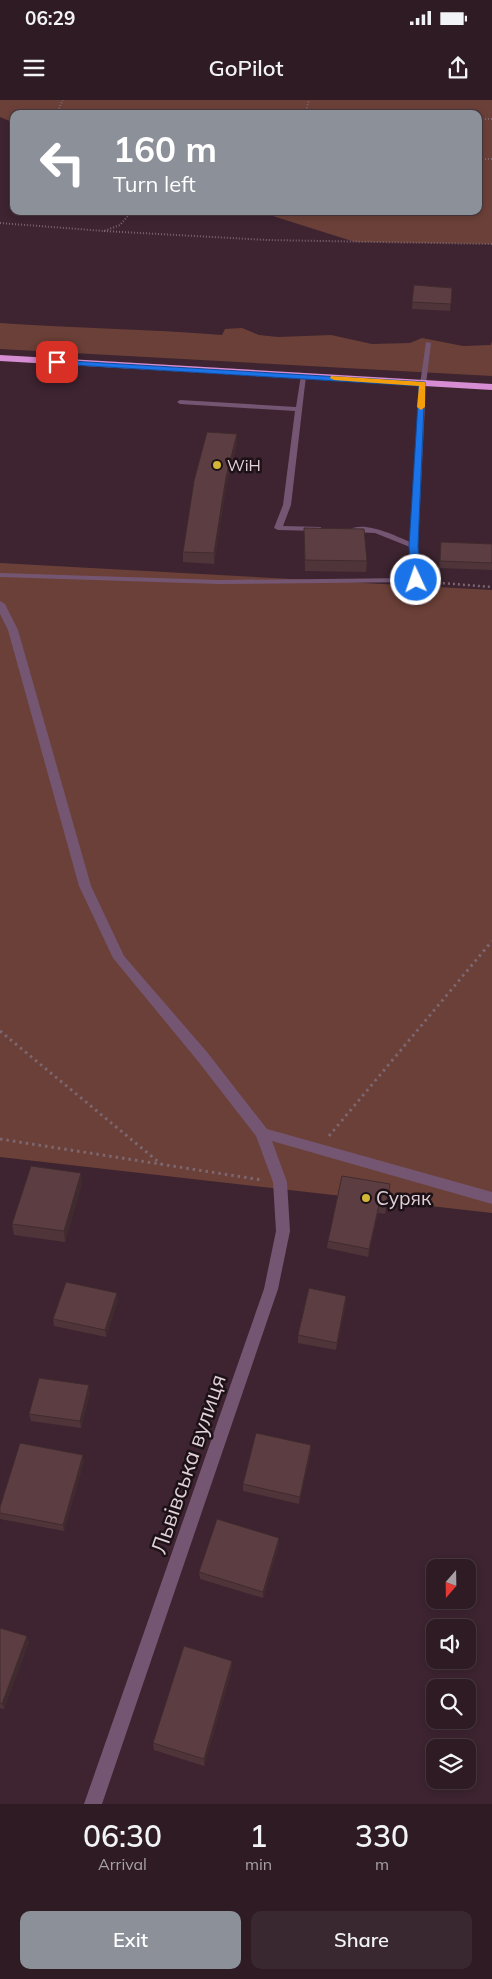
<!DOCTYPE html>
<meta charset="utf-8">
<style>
body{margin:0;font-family:Mulish,sans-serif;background:#3a2831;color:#f1f3f6;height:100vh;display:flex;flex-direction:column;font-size:19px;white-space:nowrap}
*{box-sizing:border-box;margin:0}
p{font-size:16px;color:#a7a1a6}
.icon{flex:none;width:28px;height:28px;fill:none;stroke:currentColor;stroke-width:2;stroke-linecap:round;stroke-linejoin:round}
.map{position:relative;height:1704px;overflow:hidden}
.sheet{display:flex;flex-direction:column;background:#2e1b24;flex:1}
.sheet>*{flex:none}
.hud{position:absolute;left:10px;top:10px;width:472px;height:105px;border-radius:10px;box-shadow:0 2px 8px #0003,0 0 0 1px #493941;background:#8c9099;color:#fff;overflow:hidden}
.needle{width:32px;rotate:200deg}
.fabs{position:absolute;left:426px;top:1459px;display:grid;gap:10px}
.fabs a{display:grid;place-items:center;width:50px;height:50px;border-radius:10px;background:#2e1b24;box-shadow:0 2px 8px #0003,0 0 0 1px #493941;font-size:25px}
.pin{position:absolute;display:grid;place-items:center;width:42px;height:42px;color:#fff;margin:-21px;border-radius:10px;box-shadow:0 2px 8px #0006}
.me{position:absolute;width:55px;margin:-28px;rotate:357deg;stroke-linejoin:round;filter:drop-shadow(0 0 4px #0008)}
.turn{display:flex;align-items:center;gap:18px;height:105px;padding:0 20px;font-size:22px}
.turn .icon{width:65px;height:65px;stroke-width:2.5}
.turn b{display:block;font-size:35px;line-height:42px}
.eta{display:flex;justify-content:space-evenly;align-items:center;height:85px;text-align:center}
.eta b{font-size:30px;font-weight:600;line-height:35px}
.cta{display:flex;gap:10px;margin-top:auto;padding:10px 20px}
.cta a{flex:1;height:58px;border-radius:10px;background:#8c9099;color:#fff;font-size:20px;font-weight:600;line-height:58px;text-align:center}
.cta a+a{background:#3a2831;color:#f1f3f6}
.status{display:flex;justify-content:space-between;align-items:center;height:35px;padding:0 25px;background:#2e1b24;direction:ltr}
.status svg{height:14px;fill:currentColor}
header{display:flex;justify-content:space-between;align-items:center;height:65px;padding:0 20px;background:#2e1b24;font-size:22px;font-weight:600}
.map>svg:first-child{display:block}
.green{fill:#6b4038}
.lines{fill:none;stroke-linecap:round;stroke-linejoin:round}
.path-far2{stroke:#7c6670;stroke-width:2;stroke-dasharray:1 2;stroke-linecap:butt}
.path-far1{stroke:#7c6670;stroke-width:2.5;stroke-dasharray:2 3;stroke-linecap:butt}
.path{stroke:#7c6670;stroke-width:3;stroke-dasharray:2.5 4;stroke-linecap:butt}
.lane{fill:#745673;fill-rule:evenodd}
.street{fill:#745673;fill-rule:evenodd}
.highway{fill:#d78dd3;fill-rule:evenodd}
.wall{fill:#4f3539}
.shaded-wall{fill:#402b2e}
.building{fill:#5c3e42;stroke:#402b2e}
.route{fill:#1a73e8;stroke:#114b97}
.slow{fill:#f59e0b}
.poi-dot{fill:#d3b635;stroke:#1c1116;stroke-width:2}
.labels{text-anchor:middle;stroke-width:5;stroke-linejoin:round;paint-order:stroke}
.far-poi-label{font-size:16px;fill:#e2d1d8;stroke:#1c1116;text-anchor:start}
.poi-label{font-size:19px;fill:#e2d1d8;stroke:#1c1116;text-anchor:start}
.near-street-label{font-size:22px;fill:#e2d1d8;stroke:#1c1116}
</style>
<div class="status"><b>06:29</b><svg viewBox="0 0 49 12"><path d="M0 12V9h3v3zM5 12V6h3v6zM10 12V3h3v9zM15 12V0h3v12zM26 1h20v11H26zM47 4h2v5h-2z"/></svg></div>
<header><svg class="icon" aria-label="menu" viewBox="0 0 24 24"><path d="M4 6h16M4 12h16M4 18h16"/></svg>GoPilot<svg class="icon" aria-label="share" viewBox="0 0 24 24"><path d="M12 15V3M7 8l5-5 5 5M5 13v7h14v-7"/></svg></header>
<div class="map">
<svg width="492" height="1704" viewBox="0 0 492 1704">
<rect width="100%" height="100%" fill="#3d2430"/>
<path class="green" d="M 0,0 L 492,0 L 492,144 L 355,142 L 257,111 L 479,111 L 479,14 L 14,14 L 14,23 L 0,17 Z
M 0,223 C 74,228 148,229 222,235 L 225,229 L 242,228 L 259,235 L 278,237 L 331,235 L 372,244 L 410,243 L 422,238 L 463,246 L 491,245 L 492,241 L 492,276 L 0,249 Z
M 0,463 L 492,490 L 492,1113 L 0,1057 Z"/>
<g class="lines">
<path class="path-far2" d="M 56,14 L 63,0
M 305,14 L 309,0
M 479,19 L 492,19
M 479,59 L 492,59
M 0,123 L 104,131 L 120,125 L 132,111
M 104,131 L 267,140 L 492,144"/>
<path class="path-far1" d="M 428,482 L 492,487"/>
<path class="path" d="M 0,931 L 161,1064
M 329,1036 L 492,841
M 0,1039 L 262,1080"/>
<path class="lane" d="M 426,242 L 431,243 L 426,284 L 418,446 L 419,482 L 219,484 L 0,477 L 0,473 L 219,480 L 412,478 L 410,447 L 375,433 L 353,432 L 349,430 C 363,420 396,436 410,442 L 420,284 Z
M 301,275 L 306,276 L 291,405 L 283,426 L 321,427 L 321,431 L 318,431 L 278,430 L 274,428 L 283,405 L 295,311 L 180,304 L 177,302 L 180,300 L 296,307 Z"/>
<path class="street" d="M 0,501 L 5,504 L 18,530 L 91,786 L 124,856 L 207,952 L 267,1029 L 492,1092 L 492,1104 L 272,1041 L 287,1082 L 290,1131 L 278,1189 L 102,1704 L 84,1704 L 264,1189 L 276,1131 L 273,1082 L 256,1036 L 197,960 L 113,858 L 79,786 L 8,530 L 0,514 Z"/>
<path class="highway" d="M 0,255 L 492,284 L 492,290 L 0,261 Z"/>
</g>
<path class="wall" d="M 414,185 L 452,188 L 450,211 L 412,209 Z
M 237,334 L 237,344 L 226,387 L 214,464 L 183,462 L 183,452 Z
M 304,428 L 367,461 L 366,472 L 305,471 Z
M 441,442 L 492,444 L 492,470 L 439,468 Z
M 81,1073 L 82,1084 L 65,1142 L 14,1135 L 12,1124 Z
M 389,1092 L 385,1114 L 378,1113 L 368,1157 L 327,1148 L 328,1141 Z
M 346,1196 L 346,1203 L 336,1250 L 298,1243 L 298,1235 Z
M 118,1200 L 106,1237 L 54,1226 L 53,1219 Z
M 90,1292 L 81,1328 L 31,1321 L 29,1314 Z
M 311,1352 L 299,1404 L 243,1391 L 243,1384 Z
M 84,1361 L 64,1431 L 0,1419 L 0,1407 Z
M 279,1438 L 279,1444 L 263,1498 L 200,1479 L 199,1472 Z
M 0,1528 L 29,1542 L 4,1609 L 0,1608 Z
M 232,1569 L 204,1666 L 154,1650 L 153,1643 Z"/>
<path class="shaded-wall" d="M 237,334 L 237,344 L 226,387 L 214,464 L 214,453 L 226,377 Z
M 81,1073 L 82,1084 L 65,1142 L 64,1131 Z
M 379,1105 L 378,1113 L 368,1157 L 369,1149 Z
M 117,1193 L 118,1200 L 106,1237 L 105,1230 Z
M 346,1196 L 346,1203 L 336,1250 L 337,1243 Z
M 89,1285 L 90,1292 L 81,1328 L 80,1321 Z
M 311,1345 L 311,1352 L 299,1404 L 300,1397 Z
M 83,1355 L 84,1361 L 64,1431 L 63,1425 Z
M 279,1438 L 279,1444 L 263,1498 L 263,1492 Z
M 27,1536 L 29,1542 L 4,1609 L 2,1604 Z
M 232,1561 L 232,1569 L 204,1666 L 204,1659 Z"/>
<path class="building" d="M 414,185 L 452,188 L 451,204 L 412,202 Z
M 207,332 L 237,334 L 226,377 L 214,453 L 183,452 L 194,381 Z
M 304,428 L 364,429 L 367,461 L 305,460 Z
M 441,442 L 492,444 L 492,463 L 440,461 Z
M 31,1066 L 81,1073 L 64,1131 L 12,1124 Z
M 342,1076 L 390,1084 L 386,1107 L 379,1105 L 369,1149 L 328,1141 Z
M 66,1182 L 117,1193 L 105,1230 L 53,1219 Z
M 309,1188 L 346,1196 L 337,1243 L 298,1235 Z
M 39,1278 L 89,1285 L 80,1321 L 29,1314 Z
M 256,1333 L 311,1345 L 300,1397 L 243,1384 Z
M 20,1343 L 83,1355 L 63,1425 L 0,1413 L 0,1407 Z
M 217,1419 L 279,1438 L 263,1492 L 199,1472 Z
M 0,1528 L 27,1536 L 2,1604 L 0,1603 Z
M 184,1546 L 232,1561 L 204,1659 L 153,1643 Z"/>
<path class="route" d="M 54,260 L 425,282 L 418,446 L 420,480 L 416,483 L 411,480 L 409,446 L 419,286 L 57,264 L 54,263 Z"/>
<path class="slow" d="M 331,276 L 425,282 L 425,307 L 421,310 L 417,307 L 419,286 L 334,280 L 330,278 Z"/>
<g class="poi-dot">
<circle cx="217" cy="365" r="5"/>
<circle cx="366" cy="1098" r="5"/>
</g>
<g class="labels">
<g class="far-poi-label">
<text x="227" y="371">WiH</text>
</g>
<g class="poi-label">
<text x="376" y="1105">Суряк</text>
</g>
<g class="near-street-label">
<text transform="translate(188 1364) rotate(-71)" y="8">Львівська вулиця</text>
</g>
</g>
</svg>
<div class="fabs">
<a><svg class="needle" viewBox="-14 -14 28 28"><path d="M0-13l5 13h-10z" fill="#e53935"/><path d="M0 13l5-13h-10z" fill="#a7a1a6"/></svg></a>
<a><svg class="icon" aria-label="sound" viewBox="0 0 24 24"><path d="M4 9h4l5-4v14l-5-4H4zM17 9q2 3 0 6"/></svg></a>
<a><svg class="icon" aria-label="search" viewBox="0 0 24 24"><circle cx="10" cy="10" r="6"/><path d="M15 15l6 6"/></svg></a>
<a><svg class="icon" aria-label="layers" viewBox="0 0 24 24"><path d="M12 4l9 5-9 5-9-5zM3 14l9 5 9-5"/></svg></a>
</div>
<div class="pin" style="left:57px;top:262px;background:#d93025"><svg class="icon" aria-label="arrive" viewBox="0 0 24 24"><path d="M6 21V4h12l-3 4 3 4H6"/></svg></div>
<svg class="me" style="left:416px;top:480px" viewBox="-20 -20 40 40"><circle r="17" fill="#1a73e8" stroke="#fff" stroke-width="3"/><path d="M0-11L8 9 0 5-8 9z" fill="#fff"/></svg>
<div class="hud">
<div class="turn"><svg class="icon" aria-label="left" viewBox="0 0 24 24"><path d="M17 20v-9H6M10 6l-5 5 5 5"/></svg><div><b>160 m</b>Turn left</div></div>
</div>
</div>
<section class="sheet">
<div class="eta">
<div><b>06:30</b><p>Arrival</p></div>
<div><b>1</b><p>min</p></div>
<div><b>330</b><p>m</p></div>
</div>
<div class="cta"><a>Exit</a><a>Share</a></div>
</section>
